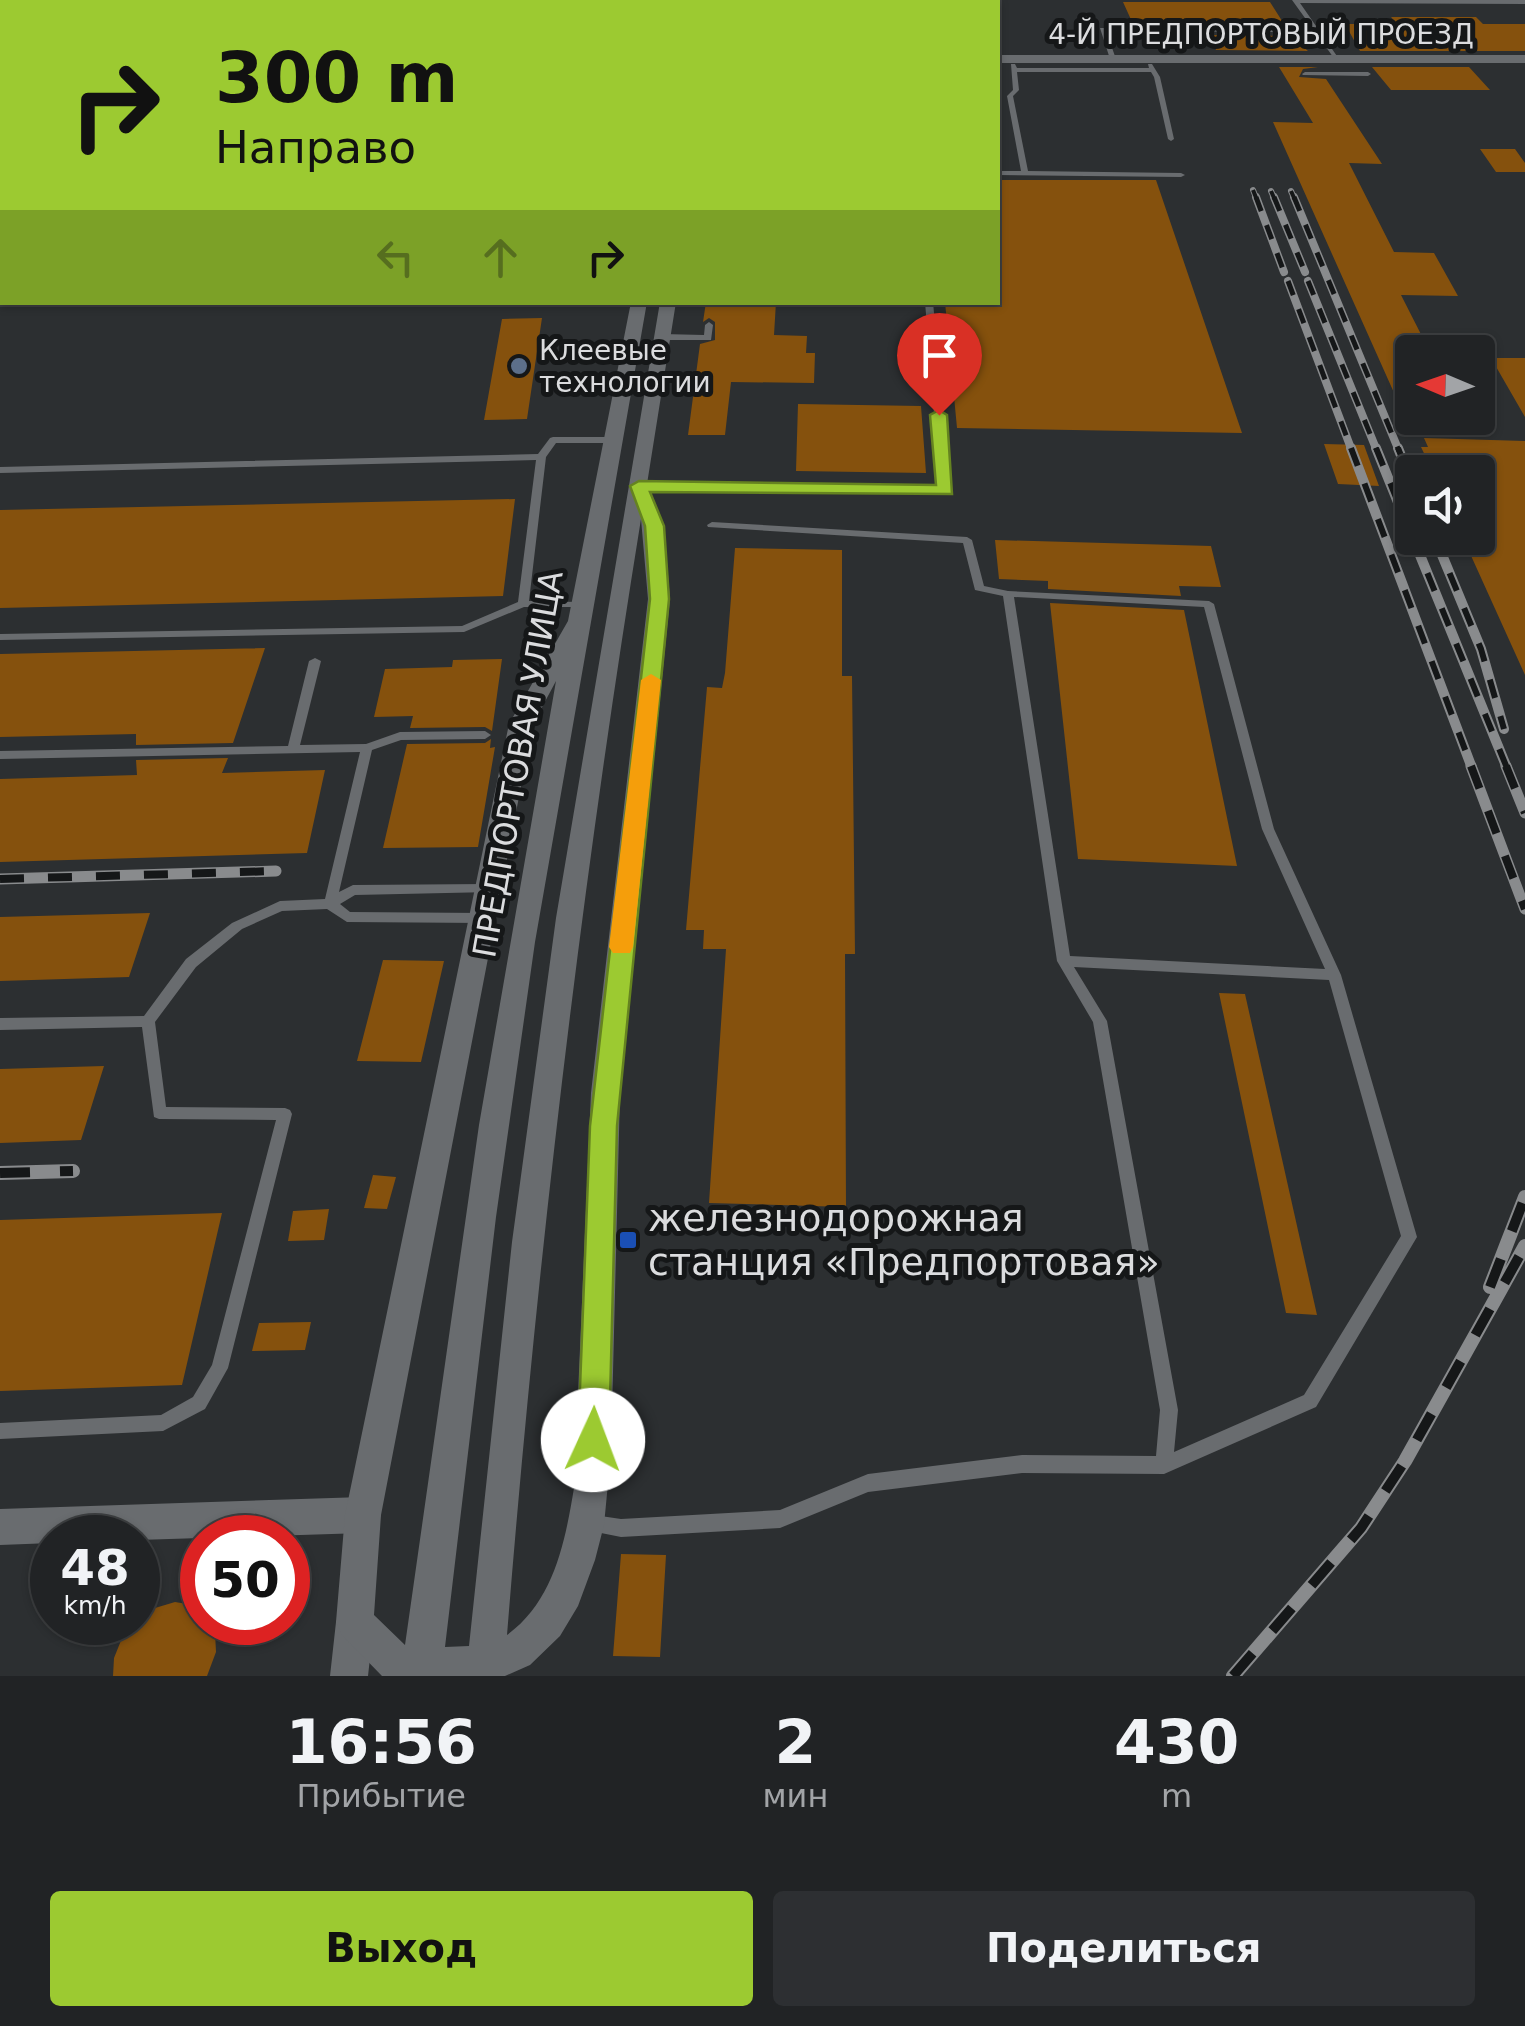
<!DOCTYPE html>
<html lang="ru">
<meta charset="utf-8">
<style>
body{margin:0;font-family:"DejaVu Sans",sans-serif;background:#2d2f32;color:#f1f3f6;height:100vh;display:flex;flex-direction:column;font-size:38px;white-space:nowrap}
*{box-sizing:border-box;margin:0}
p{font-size:32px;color:#a2a4a7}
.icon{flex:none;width:55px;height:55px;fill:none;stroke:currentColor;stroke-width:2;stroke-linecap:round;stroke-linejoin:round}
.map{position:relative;height:1676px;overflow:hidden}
.details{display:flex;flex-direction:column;background:#212325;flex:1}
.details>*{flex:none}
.guide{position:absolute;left:0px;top:0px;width:1000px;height:305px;box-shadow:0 2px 8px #0004,0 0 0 2px #3e4042;background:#9cca31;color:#111;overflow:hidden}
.needle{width:65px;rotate:272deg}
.fabs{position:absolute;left:1395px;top:335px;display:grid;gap:20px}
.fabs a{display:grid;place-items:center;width:100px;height:100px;border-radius:10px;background:#212325;box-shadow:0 2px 8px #0004,0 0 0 2px #3e4042;font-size:50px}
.speed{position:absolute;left:30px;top:1515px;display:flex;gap:20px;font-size:50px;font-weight:700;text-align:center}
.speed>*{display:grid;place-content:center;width:130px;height:130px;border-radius:50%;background:#212325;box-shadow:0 2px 8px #0004,0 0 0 2px #3e4042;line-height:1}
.speed small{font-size:25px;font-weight:400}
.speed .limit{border:15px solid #d22;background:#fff;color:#111}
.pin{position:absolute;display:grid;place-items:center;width:85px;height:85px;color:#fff;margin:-102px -42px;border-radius:50% 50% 50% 0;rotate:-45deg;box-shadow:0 0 10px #0007}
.pin .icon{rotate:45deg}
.me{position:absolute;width:110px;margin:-55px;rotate:2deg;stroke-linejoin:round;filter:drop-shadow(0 0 8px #0008)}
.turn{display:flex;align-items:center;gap:35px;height:210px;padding:0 50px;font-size:45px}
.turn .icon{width:130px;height:130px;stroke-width:2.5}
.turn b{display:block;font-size:70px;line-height:85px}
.lanes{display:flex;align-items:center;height:95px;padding:0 50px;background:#0003;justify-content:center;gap:50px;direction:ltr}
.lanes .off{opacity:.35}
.eta{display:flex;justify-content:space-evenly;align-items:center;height:170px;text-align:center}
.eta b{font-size:60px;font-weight:700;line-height:70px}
.cta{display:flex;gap:20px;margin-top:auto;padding:20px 50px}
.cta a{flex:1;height:115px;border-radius:10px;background:#9cca31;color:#111;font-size:40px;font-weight:700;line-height:115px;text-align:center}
.cta a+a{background:#2d2f32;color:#f1f3f6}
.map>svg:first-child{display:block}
.building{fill:#85510d}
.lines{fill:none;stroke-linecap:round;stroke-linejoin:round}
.service{fill:#696c6f;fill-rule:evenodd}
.minor{fill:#696c6f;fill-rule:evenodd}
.tertiary{fill:#696c6f;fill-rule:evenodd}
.secondary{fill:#696c6f;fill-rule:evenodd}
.rail-far4-casing{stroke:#898b8d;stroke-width:6}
.rail-far3-casing{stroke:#898b8d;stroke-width:8}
.rail-far2-casing{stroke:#898b8d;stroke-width:10}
.rail-far1-casing{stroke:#898b8d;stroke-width:11}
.rail-casing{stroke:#898b8d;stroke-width:14}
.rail-far4{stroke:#151718;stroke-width:4;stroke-dasharray:12;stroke-linecap:butt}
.rail-far3{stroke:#151718;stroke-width:5;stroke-dasharray:15;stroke-linecap:butt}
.rail-far2{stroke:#151718;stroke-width:6;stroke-dasharray:19;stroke-linecap:butt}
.rail-far1{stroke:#151718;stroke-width:8;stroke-dasharray:24;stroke-linecap:butt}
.rail{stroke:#151718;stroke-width:10;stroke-dasharray:30;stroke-linecap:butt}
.route{fill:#9cca31;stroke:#658320;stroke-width:2.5}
.slow{fill:#f59e0b}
.service-dot{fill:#5c6f8a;stroke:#151718;stroke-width:4}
.transit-dot{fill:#1a4fb4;stroke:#151718;stroke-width:4}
.labels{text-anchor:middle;stroke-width:10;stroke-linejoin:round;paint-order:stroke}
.far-street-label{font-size:28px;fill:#dbdcde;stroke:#151718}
.far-poi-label{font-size:28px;fill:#dbdcde;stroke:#151718;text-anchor:start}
.street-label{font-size:32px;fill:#dbdcde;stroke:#151718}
.near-poi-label{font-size:38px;fill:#dbdcde;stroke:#151718;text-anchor:start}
</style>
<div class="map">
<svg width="1525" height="1676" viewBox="0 0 1525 1676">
<rect width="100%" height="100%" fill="#2c2f31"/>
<path class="building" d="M 1123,2 L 1270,2 L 1284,24 L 1133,24 Z
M 1391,17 L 1476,17 L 1483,24 L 1525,24 L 1525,51 L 1360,51 L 1345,24 L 1397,24 Z
M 1209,35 L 1291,36 L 1308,51 L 1216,50 Z
M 1279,67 L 1318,67 L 1303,69 L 1299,77 L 1326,79 L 1382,164 L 1349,163 L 1394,252 L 1434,253 L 1458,296 L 1401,295 L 1430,352 L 1412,352 L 1412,433 L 1273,122 L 1313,123 Z
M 1372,67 L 1469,67 L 1490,90 L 1391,90 Z
M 1480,149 L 1515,149 L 1525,163 L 1525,172 L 1496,172 Z
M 998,180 L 1156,180 L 1242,433 L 957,428 L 945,302 L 998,302 Z
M 706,302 L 776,302 L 774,335 L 807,336 L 806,353 L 815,353 L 814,383 L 731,382 L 725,435 L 688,435 L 700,344 L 715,340 L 715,322 L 709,318 L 703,322 Z
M 542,318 L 527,419 L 484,420 L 502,319 Z
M 1491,358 L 1525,358 L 1525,417 Z
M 798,404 L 921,406 L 926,473 L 796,471 Z
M 1424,438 L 1525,441 L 1525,675 L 1463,538 L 1478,538 L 1478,472 L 1433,472 L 1421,447 L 1428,447 Z
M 1324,444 L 1364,445 L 1379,486 L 1338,484 Z
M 515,499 L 503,596 L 0,608 L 0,510 Z
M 995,540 L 1211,546 L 1221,587 L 1179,586 L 1181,596 L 1048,589 L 1048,581 L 999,579 Z
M 735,548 L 842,550 L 842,676 L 852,676 L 855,954 L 845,954 L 846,1207 L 709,1203 L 726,949 L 703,949 L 704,930 L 686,930 L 707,687 L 722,688 L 725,673 Z
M 1050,603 L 1184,610 L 1237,866 L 1078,859 Z
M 265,648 L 233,743 L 136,745 L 136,734 L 0,737 L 0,654 Z
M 502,659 L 492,731 L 485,727 L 410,728 L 413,716 L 374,717 L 385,669 L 452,667 L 453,660 Z
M 491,739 L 490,748 L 495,747 L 478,847 L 383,848 L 407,744 L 485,743 Z
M 228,758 L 222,773 L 325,770 L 307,853 L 0,862 L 0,779 L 137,775 L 136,760 Z
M 150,913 L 129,977 L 0,981 L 0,917 Z
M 383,960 L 444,961 L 421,1062 L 357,1061 Z
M 1219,993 L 1245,994 L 1317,1315 L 1286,1313 Z
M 104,1066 L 81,1140 L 0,1143 L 0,1069 Z
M 373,1175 L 396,1177 L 387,1209 L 364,1208 Z
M 329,1209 L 324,1240 L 288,1241 L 293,1211 Z
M 222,1213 L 182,1385 L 0,1391 L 0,1220 Z
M 311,1322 L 305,1350 L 252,1351 L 259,1323 Z
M 621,1554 L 666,1555 L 660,1657 L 613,1656 Z
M 175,1602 L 193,1605 L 202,1612 L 202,1622 L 210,1622 L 215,1632 L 216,1652 L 207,1676 L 113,1676 L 114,1658 L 122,1638 L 134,1622 L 155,1608 Z"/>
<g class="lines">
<path class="service" d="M 0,0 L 103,0 L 106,2 L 0,4 Z
M 435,0 L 441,0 L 442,2 L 436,2 Z
M 804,0 L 819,0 L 811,2 L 799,2 Z
M 829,0 L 837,0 L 839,2 L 832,2 Z
M 1292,0 L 1525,0 L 1525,4 L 1300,3 L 1339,59 L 1336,61 Z
M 1100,28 L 1291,28 L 1294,30 L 1291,32 L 1106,31 L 1116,59 L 1113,61 L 1110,59 Z
M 2,54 L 2,59 L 0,60 L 0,55 Z
M 1011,64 L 1015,64 L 1017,68 L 1149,68 L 1148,64 L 1152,64 L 1160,77 L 1174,139 L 1171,141 L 1168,139 L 1154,77 L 1151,72 L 1017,72 L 1019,90 L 1013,96 L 1028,171 L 1181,173 L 1185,175 L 1181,177 L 998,175 L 998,171 L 1021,171 L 1007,96 L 1013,90 Z
M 1305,72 L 1368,72 L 1371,74 L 1368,76 L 1303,75 L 1302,74 Z
M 925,302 L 933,302 L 950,490 L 948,492 L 639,489 L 634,486 L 639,483 L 940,487 Z
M 709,322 L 713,325 L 711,340 L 662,340 L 658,337 L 662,334 L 704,335 L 705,325 Z
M 553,437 L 613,437 L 618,440 L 613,443 L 556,443 L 546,457 L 529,601 L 579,602 L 583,603 L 583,607 L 524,607 L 464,632 L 0,640 L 0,634 L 462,626 L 518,602 L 536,460 L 0,473 L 0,467 L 538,454 L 550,438 Z
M 712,522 L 967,537 L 972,540 L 984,586 L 1008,591 L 1209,601 L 1214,604 L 1274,829 L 1341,975 L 1417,1237 L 1316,1407 L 1164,1474 L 1022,1473 L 868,1492 L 780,1528 L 621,1537 L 581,1529 L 578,1523 L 581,1517 L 587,1514 L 621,1519 L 780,1510 L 868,1474 L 1022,1455 L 1156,1456 L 1160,1410 L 1093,1022 L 1057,961 L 1003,596 L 975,590 L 963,543 L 708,527 L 707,525 ZM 1014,597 L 1204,607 L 1262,829 L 1325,969 L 1070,956 ZM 1074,967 L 1329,980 L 1401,1236 L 1304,1395 L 1174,1452 L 1178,1410 L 1107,1021 Z
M 315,658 L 321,661 L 300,745 L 366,744 L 400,732 L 485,731 L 491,735 L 485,739 L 401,740 L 372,750 L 339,892 L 353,885 L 487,884 L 492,886 L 493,889 L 492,892 L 355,895 L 340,904 L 350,912 L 483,913 L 488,915 L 490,918 L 488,921 L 483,923 L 347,922 L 327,909 L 282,911 L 242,929 L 196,967 L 155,1022 L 166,1107 L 285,1108 L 290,1110 L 292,1114 L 228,1368 L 205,1409 L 163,1431 L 0,1439 L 0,1423 L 161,1415 L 193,1397 L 212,1365 L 276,1120 L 159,1119 L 154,1117 L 142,1027 L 0,1030 L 0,1018 L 144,1016 L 186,959 L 232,923 L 280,901 L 325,899 L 360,752 L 0,759 L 0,751 L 288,746 L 309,661 Z"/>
<path class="minor" d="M 221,0 L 233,0 L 234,2 L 222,2 Z
M 998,55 L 1525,55 L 1525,63 L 998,63 Z
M 0,252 L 2,252 L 2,262 L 0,262 Z
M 363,1497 L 376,1502 L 381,1515 L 376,1528 L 363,1533 L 138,1540 L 52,1538 L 52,1543 L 0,1545 L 0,1509 Z
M 355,1603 L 368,1609 L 374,1622 L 368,1676 L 330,1676 L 336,1622 L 342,1609 Z"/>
<path class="tertiary" d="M 674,0 L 686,0 L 686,2 L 674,2 Z
M 712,0 L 724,0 L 724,2 L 712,2 Z"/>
<path class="secondary" d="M 0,107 L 2,107 L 2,115 L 0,115 Z
M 631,302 L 647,302 L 535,942 L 496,1217 L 445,1647 L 469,1646 L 512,1242 L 556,918 L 660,302 L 676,302 L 647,484 L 664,526 L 670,599 L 620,1093 L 611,1452 L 604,1525 L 595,1560 L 578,1606 L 560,1636 L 530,1665 L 505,1676 L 382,1676 L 342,1635 L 336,1622 L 345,1515 L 509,724 L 568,621 ZM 641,519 L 648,599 L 591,1093 L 574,1488 C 565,1542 554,1601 507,1635 C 537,1261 581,889 641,519 ZM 556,681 L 479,1125 L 405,1645 L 374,1615 L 381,1515 L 533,724 Z"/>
<g class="rail-far4-casing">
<path id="rail-far4" d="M 1253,190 L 1257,200
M 1271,191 L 1275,200
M 1291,191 L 1295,200"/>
</g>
<g class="rail-far3-casing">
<path id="rail-far3" d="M 1256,197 L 1284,272
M 1274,197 L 1305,272
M 1294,197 L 1399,451
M 1288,281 L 1352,451
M 1308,281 L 1377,451"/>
</g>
<g class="rail-far2-casing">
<path id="rail-far2" d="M 1351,448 L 1472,768
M 1376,448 L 1412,537
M 1398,448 L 1412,483
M 1413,538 L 1507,768
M 1435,538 L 1481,649 L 1504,729"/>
</g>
<g class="rail-far1-casing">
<path id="rail-far1" d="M 1471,766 L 1525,909
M 1506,766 L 1525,813
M 0,879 L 276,871"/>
</g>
<g class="rail-casing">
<path id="rail" d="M 0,1173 L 73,1171
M 1490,1287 L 1525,1197
M 1233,1676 L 1361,1528 L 1405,1461 L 1525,1246"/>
</g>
<use href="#rail-far4" class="rail-far4"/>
<use href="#rail-far3" class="rail-far3"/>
<use href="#rail-far2" class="rail-far2"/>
<use href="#rail-far1" class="rail-far1"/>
<use href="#rail" class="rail"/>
</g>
<path class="route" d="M 939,410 L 947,415 L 952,494 L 650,492 L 664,526 L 669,599 L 617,1126 L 609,1440 L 604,1450 L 593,1455 L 582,1450 L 578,1440 L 590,1126 L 650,599 L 645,526 L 630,486 L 639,481 L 936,485 L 930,415 Z"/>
<path class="slow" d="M 651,674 L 661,680 L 633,947 L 630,953 L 613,953 L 609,947 L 641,680 Z"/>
<circle class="service-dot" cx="519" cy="366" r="10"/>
<rect class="transit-dot" x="618" y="1230" width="20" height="20" rx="5"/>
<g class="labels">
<g class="far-street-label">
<text x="1261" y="44">4-Й ПРЕДПОРТОВЫЙ ПРОЕЗД</text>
</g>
<g class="far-poi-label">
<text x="539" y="360">Клеевые<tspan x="539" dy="32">технологии</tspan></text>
</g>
<g class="street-label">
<text transform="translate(518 764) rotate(-80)" y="11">ПРЕДПОРТОВАЯ УЛИЦА</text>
</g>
<g class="near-poi-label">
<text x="648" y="1231">железнодорожная<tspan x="648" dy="44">станция «Предпортовая»</tspan></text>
</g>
</g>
</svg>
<div class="fabs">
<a><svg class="needle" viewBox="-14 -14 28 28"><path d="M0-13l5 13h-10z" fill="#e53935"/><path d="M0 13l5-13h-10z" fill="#a2a4a7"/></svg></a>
<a><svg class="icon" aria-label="sound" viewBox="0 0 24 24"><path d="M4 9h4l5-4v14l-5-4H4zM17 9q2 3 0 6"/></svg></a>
</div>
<div class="speed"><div>48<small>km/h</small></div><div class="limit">50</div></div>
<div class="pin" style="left:939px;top:415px;background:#d93025"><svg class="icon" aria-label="arrive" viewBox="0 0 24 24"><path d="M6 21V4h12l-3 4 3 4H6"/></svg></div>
<svg class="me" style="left:593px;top:1440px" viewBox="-20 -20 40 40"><circle r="19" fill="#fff"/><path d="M0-13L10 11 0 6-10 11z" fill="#9cca31"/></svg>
<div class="guide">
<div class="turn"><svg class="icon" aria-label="right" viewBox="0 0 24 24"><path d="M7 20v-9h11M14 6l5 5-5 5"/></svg><div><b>300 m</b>Направо</div></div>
<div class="lanes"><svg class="icon off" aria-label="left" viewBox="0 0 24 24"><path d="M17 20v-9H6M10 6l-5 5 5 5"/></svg><svg class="icon off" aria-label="ahead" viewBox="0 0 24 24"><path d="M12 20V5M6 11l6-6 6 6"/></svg><svg class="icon" aria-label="right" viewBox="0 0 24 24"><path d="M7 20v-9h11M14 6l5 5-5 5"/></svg></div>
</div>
</div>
<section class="details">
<div class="eta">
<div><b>16:56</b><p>Прибытие</p></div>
<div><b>2</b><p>мин</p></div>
<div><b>430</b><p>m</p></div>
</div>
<div class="cta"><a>Выход</a><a>Поделиться</a></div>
</section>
